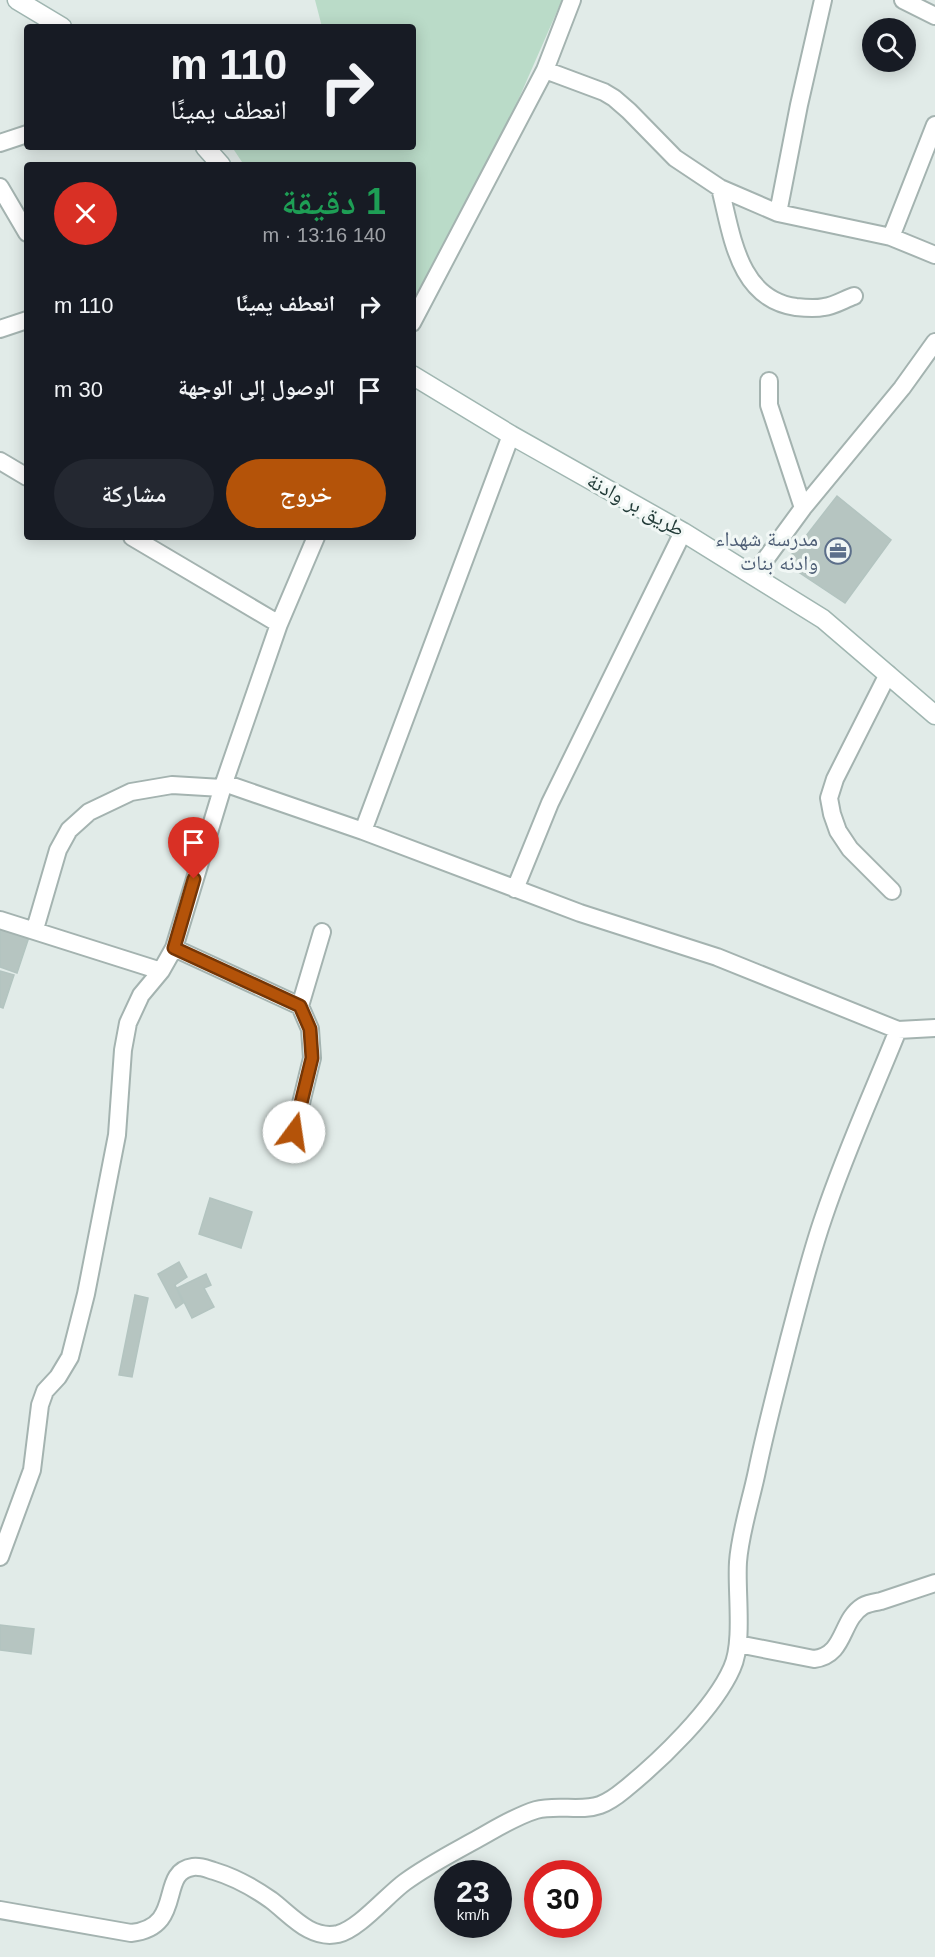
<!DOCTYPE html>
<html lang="ar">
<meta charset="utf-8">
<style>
body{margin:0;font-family:Arial,"Noto Naskh Arabic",sans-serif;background:#242831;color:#f1f3f6;direction:rtl;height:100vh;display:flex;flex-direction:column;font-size:22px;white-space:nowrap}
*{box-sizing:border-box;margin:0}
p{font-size:20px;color:#9ea1a6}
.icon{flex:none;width:33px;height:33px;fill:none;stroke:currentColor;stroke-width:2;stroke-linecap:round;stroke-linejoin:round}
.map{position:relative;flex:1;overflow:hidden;direction:ltr}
.details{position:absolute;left:24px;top:162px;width:392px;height:378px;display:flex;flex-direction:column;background:#171b24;border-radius:6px;box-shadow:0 3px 15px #0003;direction:rtl}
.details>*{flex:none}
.guide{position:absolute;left:24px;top:24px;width:392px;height:126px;border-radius:6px;box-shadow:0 3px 15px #0003;direction:rtl;background:#171b24;color:#f1f3f6;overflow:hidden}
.tools{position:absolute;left:862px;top:18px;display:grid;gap:12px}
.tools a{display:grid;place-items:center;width:54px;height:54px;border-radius:50%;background:#171b24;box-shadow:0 3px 15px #0003;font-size:30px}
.speed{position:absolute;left:434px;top:1860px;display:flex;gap:12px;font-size:30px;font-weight:700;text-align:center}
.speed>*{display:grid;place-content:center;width:78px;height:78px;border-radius:50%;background:#171b24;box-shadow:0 3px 15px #0003;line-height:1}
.speed small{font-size:15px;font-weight:400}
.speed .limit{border:9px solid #d22;background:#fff;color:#111}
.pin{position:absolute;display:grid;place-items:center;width:51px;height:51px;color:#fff;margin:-62px -26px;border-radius:50% 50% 50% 0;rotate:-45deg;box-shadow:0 0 6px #0007}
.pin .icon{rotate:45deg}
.me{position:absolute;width:66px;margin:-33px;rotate:14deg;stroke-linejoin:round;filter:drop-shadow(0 0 4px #0008)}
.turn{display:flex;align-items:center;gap:21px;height:126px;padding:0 30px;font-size:27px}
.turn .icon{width:78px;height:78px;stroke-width:2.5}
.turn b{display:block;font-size:42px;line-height:51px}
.round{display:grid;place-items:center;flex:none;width:63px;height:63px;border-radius:32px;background:#242831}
.headline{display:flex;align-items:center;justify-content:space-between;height:102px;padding:0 30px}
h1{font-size:36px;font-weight:600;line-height:45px;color:#1e9e55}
.primary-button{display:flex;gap:12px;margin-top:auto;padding:12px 30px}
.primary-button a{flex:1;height:69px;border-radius:36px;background:#b45309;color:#fff;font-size:24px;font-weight:600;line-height:69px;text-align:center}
.primary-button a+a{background:#242831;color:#f1f3f6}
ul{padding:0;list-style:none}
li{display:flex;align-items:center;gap:18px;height:84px;padding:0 30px}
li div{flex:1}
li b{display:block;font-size:22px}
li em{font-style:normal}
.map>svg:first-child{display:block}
.green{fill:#badbc8}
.building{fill:#b6c5c1;stroke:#b3c4c0;stroke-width:1.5}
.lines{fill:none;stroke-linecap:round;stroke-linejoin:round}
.street-casing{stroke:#a4b3b0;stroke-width:20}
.secondary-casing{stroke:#a0b6b1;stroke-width:21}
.street{stroke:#fff;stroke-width:16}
.secondary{stroke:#fff;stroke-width:18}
.route-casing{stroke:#753606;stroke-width:15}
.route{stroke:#b45309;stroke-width:10}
.labels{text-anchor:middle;stroke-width:6;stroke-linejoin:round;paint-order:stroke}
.street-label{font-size:21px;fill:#223b38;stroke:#f1f7f5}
.service-label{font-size:21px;fill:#4e5e75;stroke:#f1f7f5;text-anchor:end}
</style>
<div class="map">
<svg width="935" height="1957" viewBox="0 0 935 1957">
<rect width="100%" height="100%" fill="#e1ebe8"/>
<path class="green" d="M 315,0 L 562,0 L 505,130 L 413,309 L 412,165 L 244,165 L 232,147 L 412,147 L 412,27 L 322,27 Z"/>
<path class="building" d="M 837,496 L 891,540 L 845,603 L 785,563 Z
M 0,928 L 29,937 L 17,973 L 0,967 Z
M 0,971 L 14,975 L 3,1008 L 0,1007 Z
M 210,1198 L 252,1212 L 241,1248 L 199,1234 Z
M 179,1262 L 187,1277 L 175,1285 L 183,1303 L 176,1308 L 158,1274 Z
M 206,1274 L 211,1285 L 204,1288 L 214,1307 L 192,1318 L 177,1288 Z
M 135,1295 L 148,1298 L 132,1377 L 119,1375 Z
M 0,1625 L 34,1629 L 31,1654 L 0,1650 Z"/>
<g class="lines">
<g class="street-casing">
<path id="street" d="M 903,0 L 935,16
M 545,70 L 604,92 L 614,98 L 629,111 L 675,158 L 720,188 L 778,213 L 891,237 L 935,255
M 0,143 L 27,134
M 0,187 L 27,233
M 720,188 C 732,235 738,299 796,307 C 805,308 815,309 824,307 C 834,306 845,299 854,296
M 778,213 L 799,105 L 823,0
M 891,237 L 935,125
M 412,323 L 545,70 L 572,0
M 0,329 L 27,320
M 769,381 L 769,405 L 803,508
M 0,461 L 27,477
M 132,537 L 279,624
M 754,575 L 803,508 L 902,388 L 935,342
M 888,674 L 835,779 L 829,798 L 832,814 L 838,831 L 850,849 L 892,891
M 224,783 L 363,831 L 580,913 L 717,957 L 898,1030 L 935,1028
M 363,831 L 511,435
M 515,889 L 550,803 L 683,532
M 0,920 L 161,971
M 35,929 L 58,850 L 69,830 L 89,812 L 131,792 L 172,785 L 222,788
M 174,948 L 300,1006 L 310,1029 L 312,1058 L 294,1132
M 300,1006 L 322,932
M 0,1557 L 32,1470 L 40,1405 L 45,1391 L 58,1377 L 70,1357 L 86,1294 L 117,1135 L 123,1050 L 128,1023 L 141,995 L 161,971 L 174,948 L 224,783 L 279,624 L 316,537
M 738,1644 L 814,1659 C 846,1655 840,1620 863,1606 C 868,1603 876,1602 881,1601 C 899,1595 917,1589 935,1583
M 0,1910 L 131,1933 C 186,1927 157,1872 193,1867 C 201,1866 207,1869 214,1871 C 234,1877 254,1888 271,1900 C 291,1915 310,1940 338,1934 C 359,1929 387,1895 405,1882 C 428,1865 454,1852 479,1838 C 497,1828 516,1816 536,1810 C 557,1804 581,1812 600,1805 C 608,1802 618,1795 624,1790 C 660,1761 714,1709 732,1668 C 744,1642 736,1591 738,1562 C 740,1533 751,1500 757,1471 C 766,1427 778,1383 789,1339 C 800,1298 810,1256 824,1216 C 845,1153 873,1092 898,1030"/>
</g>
<g class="secondary-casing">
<path id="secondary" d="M 17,0 L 62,27
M 205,147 L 221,165
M 412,375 L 511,435 L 683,532 L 823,619 L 935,715"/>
</g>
<use href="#street" class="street"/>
<use href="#secondary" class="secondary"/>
</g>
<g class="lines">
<g class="route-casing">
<path id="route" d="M 194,879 L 174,948 L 300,1006 L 310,1029 L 312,1058 L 294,1132"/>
</g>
<use href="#route" class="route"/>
</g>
<defs>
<g id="office-ring" transform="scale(1.35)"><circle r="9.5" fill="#f1f7f5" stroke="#5c6f8a" stroke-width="1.5"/><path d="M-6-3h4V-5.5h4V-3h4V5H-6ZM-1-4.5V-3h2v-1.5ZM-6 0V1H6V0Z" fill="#5c6f8a"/></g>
</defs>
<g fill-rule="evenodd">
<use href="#office-ring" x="838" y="551"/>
</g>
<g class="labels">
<g class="street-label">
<text transform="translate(636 505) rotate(29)" y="7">طريق بر وادنة</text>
</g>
<g class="service-label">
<text x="818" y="546">مدرسة شهداء<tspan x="818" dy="24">وادنه بنات</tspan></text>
</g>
</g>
</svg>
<div class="tools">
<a><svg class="icon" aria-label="search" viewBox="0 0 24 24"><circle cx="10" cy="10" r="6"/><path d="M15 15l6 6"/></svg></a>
</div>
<div class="speed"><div>23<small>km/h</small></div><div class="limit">30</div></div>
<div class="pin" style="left:194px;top:879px;background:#d93025"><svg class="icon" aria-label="arrive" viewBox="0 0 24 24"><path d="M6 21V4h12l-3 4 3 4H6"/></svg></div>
<svg class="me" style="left:294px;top:1132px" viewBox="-20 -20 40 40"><circle r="19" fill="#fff"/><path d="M0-13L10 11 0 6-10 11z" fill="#b45309"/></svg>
<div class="guide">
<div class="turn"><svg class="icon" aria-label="right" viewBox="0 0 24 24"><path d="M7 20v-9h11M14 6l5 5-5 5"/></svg><div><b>110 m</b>انعطف يمينًا</div></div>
</div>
<section class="details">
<div class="headline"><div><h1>1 دقيقة</h1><p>140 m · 13:16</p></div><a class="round" style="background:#d93025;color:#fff"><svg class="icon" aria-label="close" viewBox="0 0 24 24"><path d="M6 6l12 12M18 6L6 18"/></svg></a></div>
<ul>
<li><svg class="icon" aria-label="right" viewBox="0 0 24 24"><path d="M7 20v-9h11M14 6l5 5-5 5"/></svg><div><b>انعطف يمينًا</b></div><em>110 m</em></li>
<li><svg class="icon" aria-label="arrive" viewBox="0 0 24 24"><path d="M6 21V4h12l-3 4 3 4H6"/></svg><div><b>الوصول إلى الوجهة</b></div><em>30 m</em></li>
</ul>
<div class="primary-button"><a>خروج</a><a>مشاركة</a></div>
</section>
</div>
